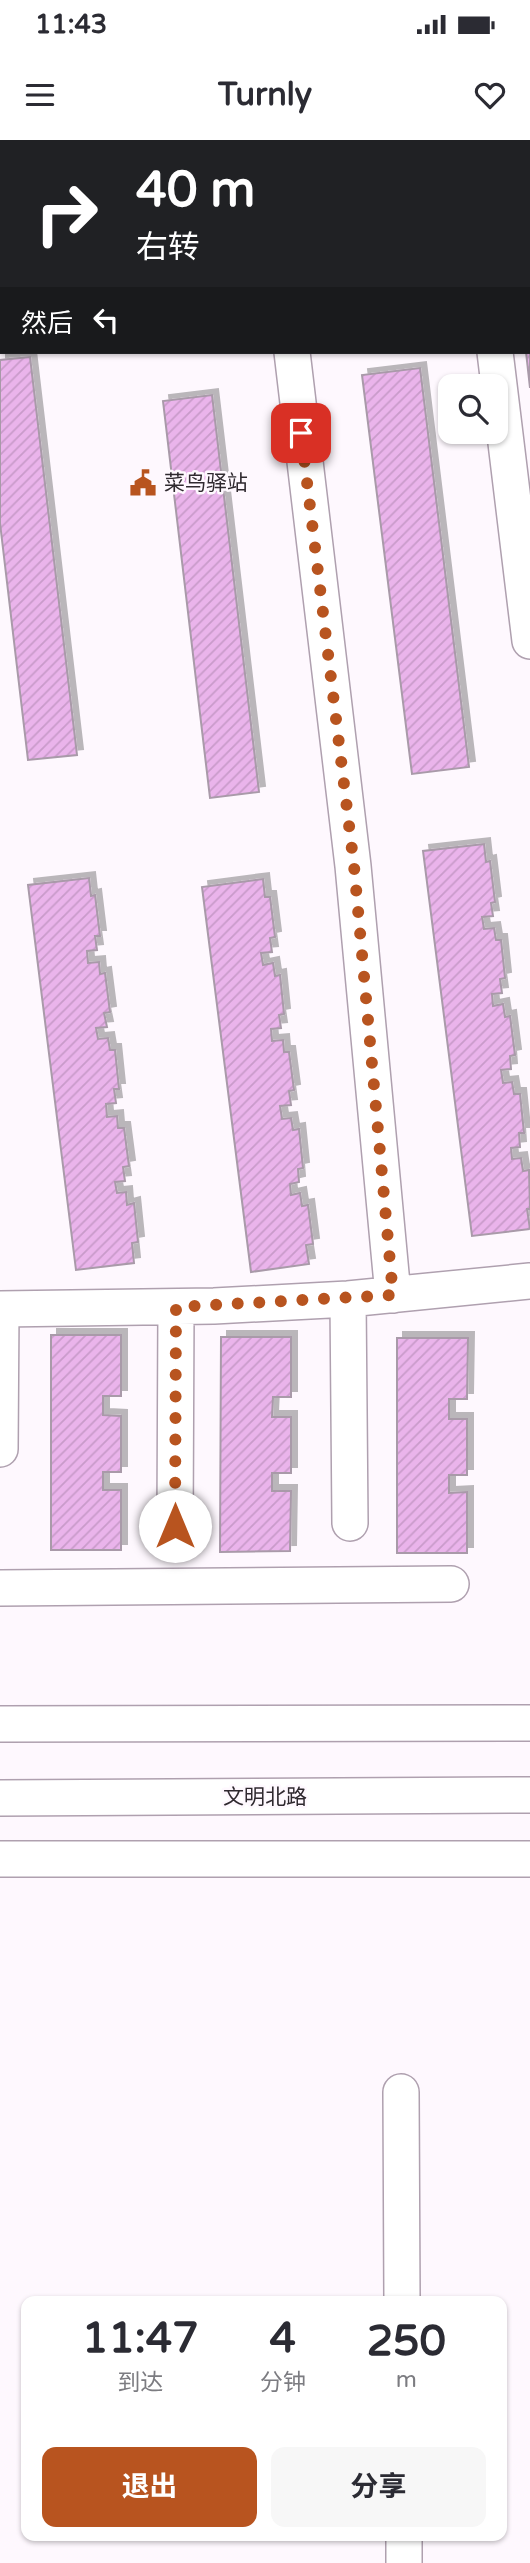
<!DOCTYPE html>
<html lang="zh">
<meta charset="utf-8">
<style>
body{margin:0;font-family:"Varela Round","Noto Sans SC",sans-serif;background:#f7f7f7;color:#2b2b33;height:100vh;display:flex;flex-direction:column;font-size:26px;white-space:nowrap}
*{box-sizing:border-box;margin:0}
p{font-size:23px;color:#7c7c81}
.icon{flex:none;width:38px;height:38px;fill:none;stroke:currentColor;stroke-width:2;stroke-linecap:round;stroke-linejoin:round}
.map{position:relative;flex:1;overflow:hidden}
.drawer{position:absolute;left:21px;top:2156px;width:486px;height:245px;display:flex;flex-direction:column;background:#fff;border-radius:14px;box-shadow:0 2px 5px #0004}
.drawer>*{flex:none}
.top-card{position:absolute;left:0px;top:0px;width:530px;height:214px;box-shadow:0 2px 5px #0004;background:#202124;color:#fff;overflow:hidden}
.tools{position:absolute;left:438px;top:234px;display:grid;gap:14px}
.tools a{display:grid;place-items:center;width:70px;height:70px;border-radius:14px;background:#fff;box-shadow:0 2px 5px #0004;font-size:35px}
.pin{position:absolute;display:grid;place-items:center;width:60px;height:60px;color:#fff;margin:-30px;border-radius:14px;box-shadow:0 4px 10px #0006}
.me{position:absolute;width:77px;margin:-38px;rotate:0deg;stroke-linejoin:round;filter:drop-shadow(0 0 5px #0008)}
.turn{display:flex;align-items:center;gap:24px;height:147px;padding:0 21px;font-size:32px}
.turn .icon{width:91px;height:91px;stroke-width:2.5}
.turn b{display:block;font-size:49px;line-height:60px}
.then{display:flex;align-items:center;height:66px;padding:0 21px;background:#0003;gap:14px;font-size:26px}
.eta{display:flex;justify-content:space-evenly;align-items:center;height:119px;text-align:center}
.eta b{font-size:42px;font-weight:700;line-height:49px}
.action{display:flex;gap:14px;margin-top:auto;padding:14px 21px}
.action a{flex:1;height:80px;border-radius:14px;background:#b8541f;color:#fff;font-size:28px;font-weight:700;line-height:80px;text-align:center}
.action a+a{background:#f7f7f7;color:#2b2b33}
.status{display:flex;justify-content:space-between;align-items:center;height:49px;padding:0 35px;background:#fff;direction:ltr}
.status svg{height:19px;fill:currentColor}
header{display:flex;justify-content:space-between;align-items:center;height:91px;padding:0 21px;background:#fff;font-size:32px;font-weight:700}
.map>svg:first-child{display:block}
.building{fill:url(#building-hatch);stroke:#a99aa9;stroke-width:2;filter:url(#shadow)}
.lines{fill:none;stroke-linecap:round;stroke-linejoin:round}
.minor-casing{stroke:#afa0af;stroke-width:38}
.minor{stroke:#fff;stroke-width:35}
.route{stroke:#b8541f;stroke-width:12;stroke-dasharray:0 21.6}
.labels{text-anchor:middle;stroke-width:5;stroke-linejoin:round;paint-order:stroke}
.poi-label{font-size:21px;fill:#2f292f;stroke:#fef8fe;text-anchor:start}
.street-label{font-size:21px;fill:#2f292f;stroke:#fef8fe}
</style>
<div class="status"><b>11:43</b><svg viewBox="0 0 49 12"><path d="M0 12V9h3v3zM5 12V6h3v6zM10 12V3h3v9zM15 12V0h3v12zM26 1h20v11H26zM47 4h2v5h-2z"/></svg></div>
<header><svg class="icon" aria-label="menu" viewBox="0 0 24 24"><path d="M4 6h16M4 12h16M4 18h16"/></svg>Turnly<svg class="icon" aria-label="heart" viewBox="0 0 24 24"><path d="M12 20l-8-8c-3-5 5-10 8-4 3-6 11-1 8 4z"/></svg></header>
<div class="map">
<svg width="530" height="2423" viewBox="0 0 530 2423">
<defs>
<pattern id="building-hatch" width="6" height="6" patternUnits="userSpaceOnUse" patternTransform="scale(1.75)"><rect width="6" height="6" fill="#eab4eb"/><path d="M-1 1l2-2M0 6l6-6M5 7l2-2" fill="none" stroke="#c99bca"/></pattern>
<filter id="shadow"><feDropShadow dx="6" dy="-6" stdDeviation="0" flood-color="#0004"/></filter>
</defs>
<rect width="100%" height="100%" fill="#fef8fe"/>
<path class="building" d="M 338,0 L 386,0 L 386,2 L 338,2 Z
M 501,0 L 530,0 L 530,114 L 528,2 Z
M 528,191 L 530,191 L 530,248 L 526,212 L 528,212 Z
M 30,217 L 77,615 L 28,620 L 0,383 L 0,220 Z
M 420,228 L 469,627 L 412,634 L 362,235 Z
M 212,255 L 259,652 L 210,658 L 163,261 Z
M 484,704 L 486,722 L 490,721 L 495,762 L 491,763 L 493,776 L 482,777 L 484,789 L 494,788 L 496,800 L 501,800 L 505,838 L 500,839 L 502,853 L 492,854 L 493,866 L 503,864 L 505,877 L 510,876 L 515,915 L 510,916 L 511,929 L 501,930 L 503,943 L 512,942 L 514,954 L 520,954 L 524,993 L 519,993 L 520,1007 L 511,1008 L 512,1019 L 521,1018 L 523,1031 L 529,1030 L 530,1069 L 527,1069 L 530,1089 L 472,1096 L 423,711 Z
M 89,738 L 91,756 L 95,755 L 100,796 L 95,796 L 97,810 L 87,811 L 88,823 L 99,822 L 100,834 L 105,833 L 110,872 L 104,873 L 107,887 L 96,888 L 98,899 L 108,898 L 110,910 L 115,910 L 119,949 L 114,949 L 116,963 L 106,964 L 107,977 L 117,976 L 118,988 L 124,988 L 129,1026 L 123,1027 L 125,1041 L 115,1042 L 117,1053 L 126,1052 L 127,1065 L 134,1063 L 138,1102 L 132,1103 L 134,1123 L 76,1130 L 28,745 Z
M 263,739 L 265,757 L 270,757 L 275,797 L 270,798 L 272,812 L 261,813 L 263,825 L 273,823 L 275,836 L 280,835 L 284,874 L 279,875 L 281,888 L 271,889 L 272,901 L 283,900 L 284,912 L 289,912 L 294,950 L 289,951 L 291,965 L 280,966 L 282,979 L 291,978 L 293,990 L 299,989 L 303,1028 L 298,1029 L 299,1042 L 290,1044 L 291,1055 L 300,1053 L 302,1066 L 308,1065 L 313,1104 L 306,1105 L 309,1124 L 251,1132 L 202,747 Z
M 51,1195 L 121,1195 L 121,1256 L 103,1256 L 103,1275 L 121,1276 L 121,1332 L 103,1332 L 103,1350 L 121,1350 L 121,1410 L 51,1410 Z
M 221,1197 L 291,1197 L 291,1257 L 273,1257 L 272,1277 L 291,1277 L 291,1333 L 272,1333 L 272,1351 L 291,1351 L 290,1411 L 220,1412 Z
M 397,1198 L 468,1198 L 467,1259 L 449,1259 L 449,1279 L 467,1279 L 467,1335 L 449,1335 L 449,1353 L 467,1352 L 467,1413 L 397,1413 Z"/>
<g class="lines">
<g class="minor-casing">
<path id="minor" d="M 279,0 L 279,2
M 470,0 L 470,2
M 528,160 L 530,160
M 0,179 L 2,179
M 292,212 L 353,726 L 393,1155
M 495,212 L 530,501
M 348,1159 L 350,1383
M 0,1169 L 214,1166 L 348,1159 L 530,1141
M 0,1309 L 1,1169
M 175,1386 L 176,1167
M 0,1448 L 451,1444
M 0,1584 L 530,1583
M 0,1658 L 530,1655
M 0,1719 L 530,1719
M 401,1952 L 402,2161
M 404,2396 L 404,2423"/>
</g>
<use href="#minor" class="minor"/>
</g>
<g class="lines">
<path class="route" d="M 175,1386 L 176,1167 L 393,1155 L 354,726 L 301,293"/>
</g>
<defs>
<g id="civic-bare" transform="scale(2.1)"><path d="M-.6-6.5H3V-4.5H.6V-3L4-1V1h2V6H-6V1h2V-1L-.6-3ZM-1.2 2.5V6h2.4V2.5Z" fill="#b8541f" stroke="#fef8fe" stroke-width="2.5" paint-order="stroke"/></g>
</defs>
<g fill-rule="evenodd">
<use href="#civic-bare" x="143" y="343"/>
</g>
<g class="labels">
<g class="poi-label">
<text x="164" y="350">菜鸟驿站</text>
</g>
<g class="street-label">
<text x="265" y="1664">文明北路</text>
</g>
</g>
</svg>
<div class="tools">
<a><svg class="icon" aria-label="search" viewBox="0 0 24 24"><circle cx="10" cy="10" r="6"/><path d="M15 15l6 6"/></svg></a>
</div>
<div class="pin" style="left:301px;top:293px;background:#d93025"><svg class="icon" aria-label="arrive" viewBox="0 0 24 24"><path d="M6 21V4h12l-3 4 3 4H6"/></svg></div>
<svg class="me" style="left:175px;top:1386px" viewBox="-20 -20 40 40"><circle r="19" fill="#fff"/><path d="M0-13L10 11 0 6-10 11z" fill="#b8541f"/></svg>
<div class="top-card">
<div class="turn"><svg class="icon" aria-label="right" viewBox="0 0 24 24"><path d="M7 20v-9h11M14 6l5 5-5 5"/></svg><div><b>40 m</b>右转</div></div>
<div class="then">然后<svg class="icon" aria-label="left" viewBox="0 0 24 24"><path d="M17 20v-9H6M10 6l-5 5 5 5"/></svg></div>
</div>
<section class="drawer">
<div class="eta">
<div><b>11:47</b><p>到达</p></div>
<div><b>4</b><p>分钟</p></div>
<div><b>250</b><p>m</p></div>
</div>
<div class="action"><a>退出</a><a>分享</a></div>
</section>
</div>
